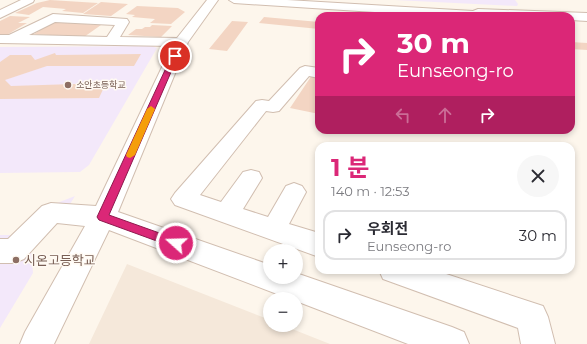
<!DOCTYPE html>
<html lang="ko">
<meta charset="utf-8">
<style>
body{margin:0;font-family:Montserrat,"Noto Sans KR",sans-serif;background:#f7f7f7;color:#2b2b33;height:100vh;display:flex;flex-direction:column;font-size:15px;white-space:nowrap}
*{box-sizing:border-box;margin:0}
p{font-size:13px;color:#7c7c81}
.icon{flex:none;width:22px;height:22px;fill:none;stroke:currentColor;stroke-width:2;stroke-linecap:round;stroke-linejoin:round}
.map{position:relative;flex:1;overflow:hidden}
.sheet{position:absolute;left:315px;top:142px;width:260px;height:132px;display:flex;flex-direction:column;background:#fff;border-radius:12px;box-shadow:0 2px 6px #0003}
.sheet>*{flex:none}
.top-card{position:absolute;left:315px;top:12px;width:260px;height:122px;border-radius:12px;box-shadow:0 2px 6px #0003;background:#db2777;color:#fff;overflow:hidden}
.fabs{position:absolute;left:263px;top:244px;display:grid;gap:8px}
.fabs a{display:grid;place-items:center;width:40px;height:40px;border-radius:50%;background:#fff;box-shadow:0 2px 6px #0003;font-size:20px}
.pin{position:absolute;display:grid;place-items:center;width:34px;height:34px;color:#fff;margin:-17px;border:2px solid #fff;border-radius:50%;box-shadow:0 1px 4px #0007}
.me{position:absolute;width:44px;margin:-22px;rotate:290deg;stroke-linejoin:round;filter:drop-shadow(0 0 3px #0008)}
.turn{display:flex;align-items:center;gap:14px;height:84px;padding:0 16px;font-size:18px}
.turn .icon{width:52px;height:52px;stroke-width:2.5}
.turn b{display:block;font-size:28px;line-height:34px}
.lanes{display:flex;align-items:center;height:38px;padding:0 16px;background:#0003;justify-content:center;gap:20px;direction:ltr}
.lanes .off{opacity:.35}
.round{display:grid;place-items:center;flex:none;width:42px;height:42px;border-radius:21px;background:#f7f7f7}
.head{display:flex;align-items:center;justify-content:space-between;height:68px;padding:0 16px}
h1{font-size:24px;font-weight:700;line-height:30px;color:#db2777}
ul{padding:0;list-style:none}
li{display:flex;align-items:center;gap:12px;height:50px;margin:0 8px 6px;padding:0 8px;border:2px solid #e1e1e2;border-radius:12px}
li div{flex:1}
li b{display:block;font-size:15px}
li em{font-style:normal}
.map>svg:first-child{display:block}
.residential{fill:#f5e8da}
.education{fill:#f3e8fa}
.building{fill:#f3d5c3}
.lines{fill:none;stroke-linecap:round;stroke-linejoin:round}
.minor-casing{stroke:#d1beb0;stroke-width:2}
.minor{fill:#fff;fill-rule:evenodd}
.route{fill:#db2777;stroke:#8e194d}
.slow{fill:#f59e0b}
.education-dot{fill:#8d6e63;stroke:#fffaf3;stroke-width:1.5}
.labels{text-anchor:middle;stroke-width:3;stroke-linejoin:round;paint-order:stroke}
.far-education-label{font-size:9px;fill:#785e54;stroke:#fffaf3;text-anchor:start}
.near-education-label{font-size:13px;fill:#785e54;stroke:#fffaf3;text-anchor:start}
</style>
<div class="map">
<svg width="587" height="344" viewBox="0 0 587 344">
<rect width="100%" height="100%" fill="#fdf6ec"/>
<path class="residential" d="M 127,264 L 270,320 L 270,325 L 282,325 L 330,344 L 89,344 Z"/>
<path class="education" d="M 395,0 L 515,0 L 518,4 L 517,6 Z
M 152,46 L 157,48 L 89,165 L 80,172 L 0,173 L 0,47 Z
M 75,196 L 67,209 L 31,247 L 33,273 L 0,328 L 0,235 L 16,235 L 47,207 Z"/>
<path class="building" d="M 50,0 L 98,3 L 83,13 L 62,11 L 66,9 L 43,7 L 29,15 L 15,13 L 37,3 Z
M 101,2 L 128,4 L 111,16 L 83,14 Z
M 137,6 L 178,8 L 185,12 L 171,24 L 150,23 L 155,19 L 132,17 L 135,15 L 126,14 Z
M 10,16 L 30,17 L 18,23 L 27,23 L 5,36 L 0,36 L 0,21 Z
M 264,17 L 319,22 L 319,29 L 259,23 Z
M 232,21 L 248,22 L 227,51 L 209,49 Z
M 54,22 L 101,25 L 84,37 L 34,34 Z
M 152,25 L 172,26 L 161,37 L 128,35 L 136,29 L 142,29 L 145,27 L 150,27 Z
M 571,42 L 587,43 L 587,50 L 571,49 Z
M 55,53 L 56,55 L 141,54 L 134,66 L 47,66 L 5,80 L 11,86 L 106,83 L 99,98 L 0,99 L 0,62 L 10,55 L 31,55 L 35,60 Z
M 312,75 L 319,76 L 319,114 L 290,108 Z"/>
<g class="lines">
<g class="minor-casing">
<path id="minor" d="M 21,0 L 34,0 L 33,2 L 0,18 L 0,10 Z
M 207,0 L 218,0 L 188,42 L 118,212 L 270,265 L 270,277 L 296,277 L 296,273 L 452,327 L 464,332 L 469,344 L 408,344 L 296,301 L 296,299 L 290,299 L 109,230 L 54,344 L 20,344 L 25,332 L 85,226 L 57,223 L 24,259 L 14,263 L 0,263 L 0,239 L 8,239 L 42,206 L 51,203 L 96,206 L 172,46 L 0,43 L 0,35 L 9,35 L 53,14 L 127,19 L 129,22 L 120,37 L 177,38 ZM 55,22 L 115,25 L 107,37 L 29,35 Z
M 229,0 L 287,0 L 473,11 L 478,9 L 587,13 L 587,21 L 571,20 L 571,16 L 437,16 L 234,3 Z
M 305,66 L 319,68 L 319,78 L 309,76 L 279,111 L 273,112 L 266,111 L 200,195 L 221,202 L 243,172 L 251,170 L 259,172 L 262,178 L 243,209 L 268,217 L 286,186 L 294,183 L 302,186 L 306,192 L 289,224 L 319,233 L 319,257 L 175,205 L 171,199 L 175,193 L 256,101 L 262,100 L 269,101 L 300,68 Z
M 379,270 L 434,270 L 543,306 L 548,317 L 555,344 L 521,344 L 518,328 L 383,279 Z"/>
</g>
<use href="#minor" class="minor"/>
</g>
<path class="route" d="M 172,55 L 178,56 L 109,215 L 179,240 L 181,243 L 179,247 L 176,248 L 99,220 L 97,217 Z"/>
<path class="slow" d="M 151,106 L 155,109 L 135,155 L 130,158 L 127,157 L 126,155 L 147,109 Z"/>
<g class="education-dot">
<circle cx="68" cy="85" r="4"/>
<circle cx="16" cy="260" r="4"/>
</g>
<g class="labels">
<g class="far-education-label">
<text x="76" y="88">소안초등학교</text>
</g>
<g class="near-education-label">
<text x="24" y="265">시온고등학교</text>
</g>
</g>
</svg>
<div class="fabs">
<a>+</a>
<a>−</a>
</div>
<div class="pin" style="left:175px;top:56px;background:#d93025"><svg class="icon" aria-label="arrive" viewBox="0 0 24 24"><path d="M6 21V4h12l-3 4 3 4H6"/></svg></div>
<svg class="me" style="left:176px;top:243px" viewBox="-20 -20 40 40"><circle r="17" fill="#db2777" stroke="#fff" stroke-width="3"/><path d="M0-11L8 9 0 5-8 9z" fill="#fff"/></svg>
<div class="top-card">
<div class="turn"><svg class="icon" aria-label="right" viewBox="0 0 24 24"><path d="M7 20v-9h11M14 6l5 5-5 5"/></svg><div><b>30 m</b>Eunseong-ro</div></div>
<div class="lanes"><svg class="icon off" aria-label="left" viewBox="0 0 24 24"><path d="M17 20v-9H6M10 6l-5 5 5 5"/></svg><svg class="icon off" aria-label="ahead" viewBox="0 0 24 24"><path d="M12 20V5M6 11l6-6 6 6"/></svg><svg class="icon" aria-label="right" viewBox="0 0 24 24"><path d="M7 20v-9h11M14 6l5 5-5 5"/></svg></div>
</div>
<section class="sheet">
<div class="head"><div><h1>1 분</h1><p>140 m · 12:53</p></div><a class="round"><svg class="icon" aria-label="close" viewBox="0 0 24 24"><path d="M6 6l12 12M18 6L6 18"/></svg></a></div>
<ul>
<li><svg class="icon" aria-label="right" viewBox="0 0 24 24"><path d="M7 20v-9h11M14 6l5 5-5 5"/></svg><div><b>우회전</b><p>Eunseong-ro</p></div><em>30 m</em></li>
</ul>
</section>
</div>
